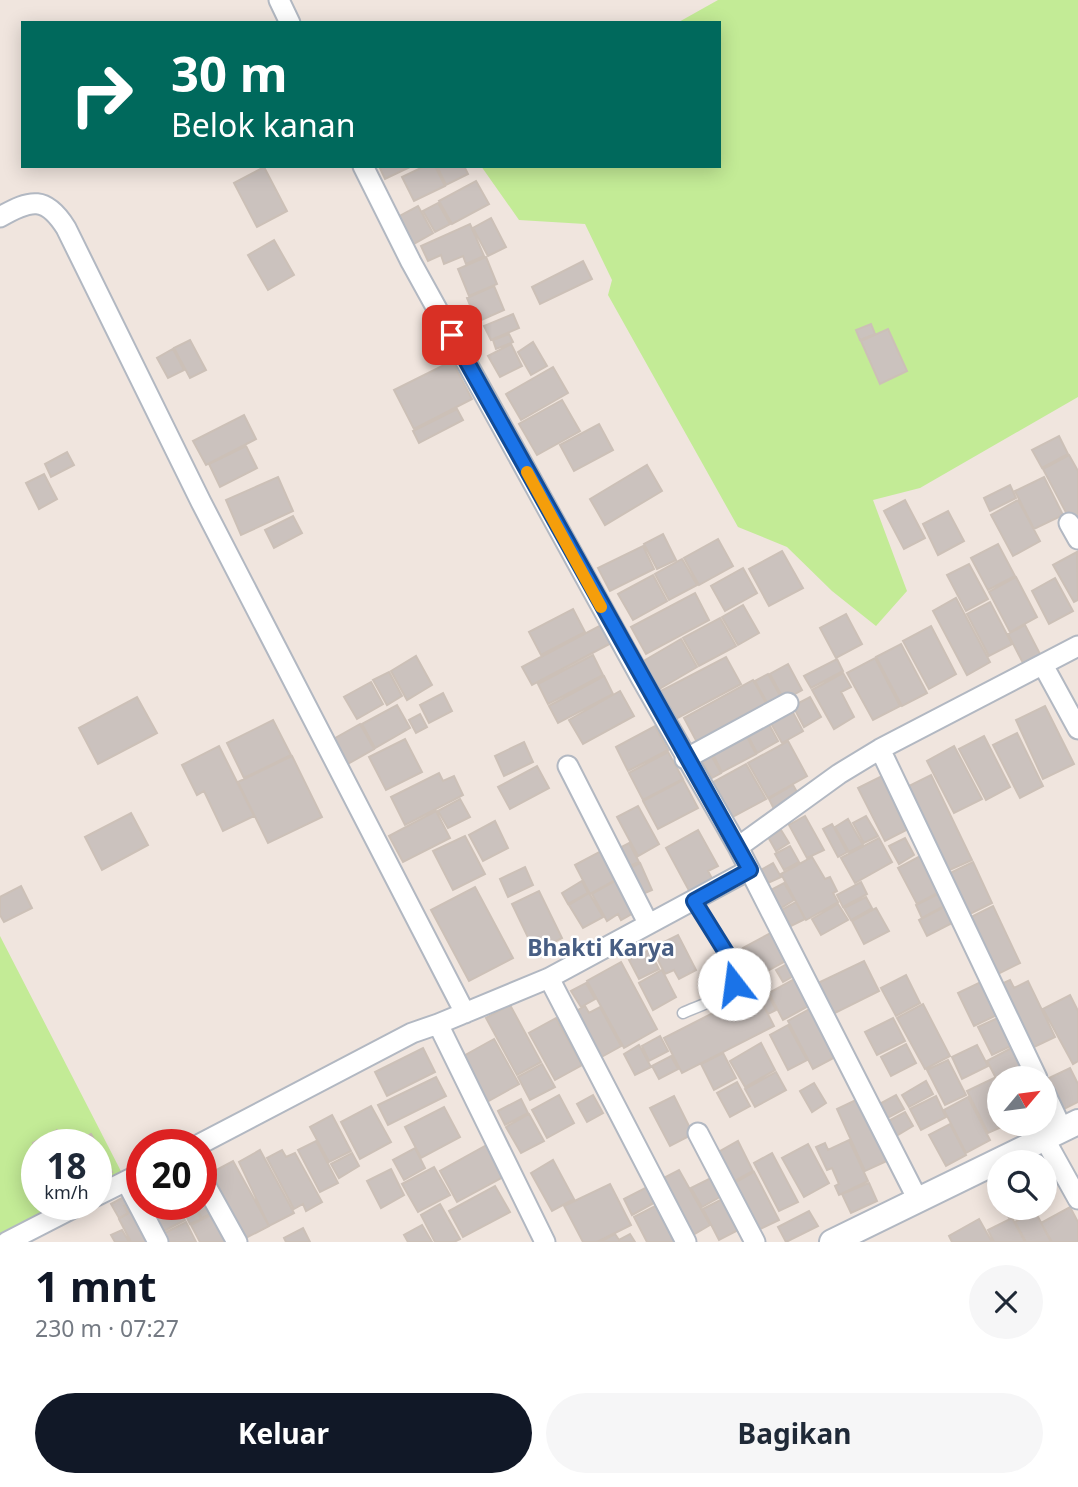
<!DOCTYPE html>
<html lang="id">
<meta charset="utf-8">
<style>
body{margin:0;font-family:"Noto Sans",sans-serif;background:#f6f6f7;color:#1f2937;height:100vh;display:flex;flex-direction:column;font-size:26px;white-space:nowrap}
*{box-sizing:border-box;margin:0}
p{font-size:23px;color:#747a83}
.icon{flex:none;width:38px;height:38px;fill:none;stroke:currentColor;stroke-width:2;stroke-linecap:round;stroke-linejoin:round}
.map{position:relative;height:1242px;overflow:hidden}
.side{display:flex;flex-direction:column;background:#fff;flex:1}
.side>*{flex:none}
.guide{position:absolute;left:21px;top:21px;width:700px;height:147px;border-radius:0px;box-shadow:0 4px 18px #0003;background:#00695c;color:#fff;overflow:hidden}
.needle{width:46px;rotate:61deg}
.buttons{position:absolute;left:987px;top:1066px;display:grid;gap:14px}
.buttons a{display:grid;place-items:center;width:70px;height:70px;border-radius:50%;background:#fff;box-shadow:0 4px 18px #0003;font-size:35px}
.speed{position:absolute;left:21px;top:1129px;display:flex;gap:14px;font-size:35px;font-weight:700;text-align:center}
.speed>*{display:grid;place-content:center;width:91px;height:91px;border-radius:50%;background:#fff;box-shadow:0 4px 18px #0003;line-height:1}
.speed small{font-size:18px;font-weight:400}
.speed .limit{border:10px solid #d22;background:#fff;color:#111}
.pin{position:absolute;display:grid;place-items:center;width:60px;height:60px;color:#fff;margin:-30px;border-radius:14px;box-shadow:0 4px 10px #0006}
.me{position:absolute;width:77px;margin:-38px;rotate:345deg;stroke-linejoin:round;filter:drop-shadow(0 0 5px #0008)}
.turn{display:flex;align-items:center;gap:24px;height:147px;padding:0 35px;font-size:32px}
.turn .icon{width:91px;height:91px;stroke-width:2.5}
.turn b{display:block;font-size:49px;line-height:60px}
.round{display:grid;place-items:center;flex:none;width:74px;height:74px;border-radius:37px;background:#f6f6f7}
.overview{display:flex;align-items:center;justify-content:space-between;height:119px;padding:0 35px}
h1{font-size:42px;font-weight:700;line-height:52px;color:#111827}
.cta{display:flex;gap:14px;margin-top:auto;padding:14px 35px}
.cta a{flex:1;height:80px;border-radius:42px;background:#111827;color:#fff;font-size:28px;font-weight:700;line-height:80px;text-align:center}
.cta a+a{background:#f6f6f7;color:#1f2937}
.map>svg:first-child{display:block}
.green{fill:#c3eb96}
.building{fill:#cbc2be;stroke:#ccc0b7;stroke-width:2}
.lines{fill:none;stroke-linecap:round;stroke-linejoin:round}
.service-casing{stroke:#b2b8c2;stroke-width:13}
.minor-casing{stroke:#b2b8c2;stroke-width:23}
.tertiary-casing{stroke:#b2b8c2;stroke-width:28}
.service{stroke:#fff;stroke-width:10}
.minor{stroke:#fff;stroke-width:19}
.tertiary{stroke:#fff;stroke-width:24}
.route-casing{stroke:#114b97;stroke-width:18}
.route{stroke:#1a73e8;stroke-width:12}
.slow{stroke:#f59e0b;stroke-width:12}
.labels{text-anchor:middle;stroke-width:5;stroke-linejoin:round;paint-order:stroke}
.quarter-label{font-size:23px;font-weight:bold;fill:#485e83;stroke:#fff}
</style>
<div class="map">
<svg width="1078" height="1242" viewBox="0 0 1078 1242">
<rect width="100%" height="100%" fill="#f0e5de"/>
<path class="green" d="M 718,0 L 1078,0 L 1078,397 L 920,488 L 873,500 L 907,591 L 876,626 L 832,591 L 787,547 L 738,527 L 608,295 L 612,280 L 585,224 L 519,220 L 481,166 L 719,166 L 719,23 L 677,23 Z
M 0,936 L 126,1181 L 96,1195 L 96,1144 L 37,1144 L 37,1204 L 78,1204 L 0,1241 Z"/>
<path class="building" d="M 379,166 L 412,166 L 385,179 Z
M 425,166 L 435,166 L 445,186 L 414,201 L 402,177 Z
M 437,166 L 464,166 L 468,174 L 446,185 Z
M 264,167 L 287,211 L 257,227 L 234,183 Z
M 476,181 L 489,204 L 452,224 L 439,201 Z
M 438,203 L 450,224 L 435,232 L 423,211 Z
M 418,206 L 433,233 L 410,246 L 396,218 Z
M 491,218 L 506,247 L 488,256 L 473,228 Z
M 470,224 L 484,256 L 466,264 L 463,256 L 444,264 L 441,255 L 428,261 L 421,246 Z
M 274,240 L 294,275 L 268,290 L 248,255 Z
M 486,257 L 497,284 L 469,296 L 458,269 Z
M 583,261 L 592,279 L 540,304 L 532,287 Z
M 494,286 L 504,310 L 477,322 L 467,298 Z
M 513,314 L 519,328 L 491,340 L 484,326 Z
M 871,324 L 875,334 L 860,340 L 856,330 Z
M 888,329 L 907,371 L 880,384 L 861,341 Z
M 509,334 L 513,342 L 496,349 L 493,340 Z
M 190,340 L 206,370 L 190,378 L 174,348 Z
M 533,342 L 547,366 L 531,375 L 518,352 Z
M 511,344 L 522,366 L 500,377 L 488,356 Z
M 173,349 L 184,370 L 168,378 L 157,358 Z
M 452,361 L 472,399 L 414,429 L 394,390 Z
M 553,367 L 568,393 L 521,420 L 506,394 Z
M 562,400 L 580,431 L 537,455 L 519,424 Z
M 457,409 L 463,420 L 419,443 L 413,431 Z
M 244,415 L 256,439 L 206,465 L 193,441 Z
M 599,424 L 613,450 L 574,471 L 560,445 Z
M 1059,436 L 1068,454 L 1042,468 L 1032,450 Z
M 246,446 L 257,468 L 220,487 L 209,464 Z
M 67,452 L 74,465 L 51,477 L 45,464 Z
M 1069,455 L 1078,471 L 1078,516 L 1070,520 L 1043,469 Z
M 647,465 L 662,491 L 605,525 L 590,499 Z
M 44,474 L 57,499 L 39,509 L 26,483 Z
M 278,477 L 293,511 L 241,535 L 226,500 Z
M 1044,477 L 1063,515 L 1034,529 L 1015,491 Z
M 1010,485 L 1016,498 L 990,511 L 984,498 Z
M 905,500 L 925,538 L 904,549 L 884,511 Z
M 1018,500 L 1040,541 L 1013,556 L 991,515 Z
M 948,511 L 964,541 L 938,555 L 923,524 Z
M 293,516 L 302,533 L 274,548 L 265,530 Z
M 663,534 L 676,560 L 657,569 L 644,544 Z
M 718,539 L 733,566 L 699,585 L 684,558 Z
M 998,544 L 1015,576 L 988,590 L 971,558 Z
M 643,546 L 654,569 L 610,591 L 598,568 Z
M 782,551 L 803,588 L 769,606 L 749,569 Z
M 1077,552 L 1078,600 L 1074,602 L 1053,565 Z
M 682,559 L 697,585 L 669,600 L 655,574 Z
M 969,564 L 988,599 L 966,611 L 947,575 Z
M 743,568 L 757,593 L 725,611 L 711,586 Z
M 653,575 L 667,601 L 633,620 L 618,594 Z
M 1016,577 L 1037,617 L 1010,632 L 989,592 Z
M 1055,578 L 1073,611 L 1049,624 L 1032,591 Z
M 695,593 L 709,620 L 646,654 L 631,627 Z
M 956,598 L 990,662 L 967,675 L 933,611 Z
M 990,602 L 1012,644 L 989,656 L 967,614 Z
M 743,605 L 759,633 L 738,645 L 722,617 Z
M 573,609 L 585,632 L 541,655 L 529,632 Z
M 846,614 L 862,644 L 836,658 L 820,628 Z
M 720,618 L 736,646 L 699,666 L 683,638 Z
M 605,623 L 615,641 L 532,685 L 522,667 Z
M 1025,625 L 1040,654 L 1023,663 L 1008,634 Z
M 931,626 L 956,674 L 929,689 L 903,641 Z
M 681,639 L 697,667 L 656,691 L 640,663 Z
M 901,644 L 927,693 L 902,706 L 876,657 Z
M 593,655 L 603,675 L 548,704 L 538,684 Z
M 416,656 L 432,685 L 407,700 L 391,671 Z
M 726,657 L 741,684 L 674,720 L 659,692 Z
M 875,658 L 900,706 L 873,720 L 847,673 Z
M 837,659 L 843,671 L 811,688 L 804,676 Z
M 788,664 L 802,690 L 784,700 L 770,674 Z
M 389,672 L 402,696 L 387,705 L 373,680 Z
M 843,673 L 851,687 L 841,692 L 854,717 L 834,729 L 812,690 Z
M 768,674 L 783,701 L 770,708 L 755,681 Z
M 604,676 L 613,694 L 558,723 L 549,706 Z
M 753,680 L 770,710 L 700,748 L 684,718 Z
M 371,682 L 383,704 L 357,719 L 344,697 Z
M 620,691 L 634,716 L 583,744 L 569,720 Z
M 443,693 L 452,711 L 429,723 L 420,705 Z
M 137,697 L 157,733 L 98,764 L 79,728 Z
M 810,697 L 821,717 L 804,727 L 793,706 Z
M 397,705 L 410,728 L 375,748 L 362,724 Z
M 1045,706 L 1074,764 L 1043,779 L 1016,720 Z
M 790,707 L 803,731 L 782,743 L 768,718 Z
M 420,714 L 427,727 L 416,733 L 409,720 Z
M 766,719 L 778,741 L 757,753 L 745,730 Z
M 273,720 L 291,755 L 244,778 L 227,743 Z
M 360,724 L 374,749 L 346,765 L 332,740 Z
M 655,726 L 668,750 L 628,771 L 616,747 Z
M 744,731 L 756,754 L 722,772 L 710,749 Z
M 1017,733 L 1043,786 L 1020,798 L 993,745 Z
M 984,736 L 1010,787 L 986,800 L 959,749 Z
M 405,739 L 422,772 L 386,790 L 369,757 Z
M 788,741 L 807,776 L 768,798 L 748,763 Z
M 524,742 L 533,762 L 504,776 L 495,756 Z
M 219,746 L 254,816 L 223,831 L 204,791 L 197,795 L 182,765 Z
M 954,746 L 982,799 L 954,813 L 927,761 Z
M 708,750 L 721,773 L 712,778 L 699,755 Z
M 668,752 L 683,779 L 643,800 L 629,773 Z
M 292,756 L 322,817 L 268,843 L 238,782 Z
M 746,764 L 766,799 L 727,820 L 708,785 Z
M 537,766 L 549,788 L 510,809 L 498,787 Z
M 439,773 L 443,781 L 454,776 L 463,795 L 405,825 L 391,797 Z
M 888,773 L 914,826 L 885,841 L 858,788 Z
M 931,775 L 972,860 L 943,873 L 903,789 Z
M 683,780 L 698,808 L 658,829 L 643,801 Z
M 793,785 L 801,799 L 776,813 L 769,799 Z
M 460,799 L 470,817 L 448,828 L 438,811 Z
M 638,806 L 659,844 L 638,856 L 617,817 Z
M 436,811 L 450,838 L 403,862 L 389,836 Z
M 131,813 L 148,845 L 102,870 L 85,837 Z
M 805,816 L 824,850 L 807,858 L 789,825 Z
M 866,816 L 878,836 L 864,843 L 853,823 Z
M 848,819 L 863,845 L 849,852 L 835,827 Z
M 495,821 L 508,848 L 483,861 L 469,835 Z
M 832,824 L 847,852 L 838,857 L 823,829 Z
M 698,830 L 718,866 L 708,871 L 716,886 L 693,898 L 666,848 Z
M 781,830 L 789,843 L 776,851 L 768,837 Z
M 465,836 L 485,874 L 453,890 L 433,851 Z
M 879,838 L 892,862 L 855,883 L 841,858 Z
M 905,838 L 914,855 L 899,864 L 889,846 Z
M 629,843 L 639,862 L 623,869 L 614,851 Z
M 790,846 L 799,862 L 784,870 L 775,854 Z
M 605,849 L 621,877 L 590,894 L 575,865 Z
M 922,855 L 941,891 L 917,904 L 898,868 Z
M 812,857 L 825,879 L 830,877 L 837,891 L 833,893 L 838,902 L 806,920 L 781,874 Z
M 973,862 L 992,903 L 964,917 L 944,876 Z
M 640,863 L 652,890 L 636,897 L 624,871 Z
M 773,863 L 781,877 L 768,883 L 761,870 Z
M 525,867 L 533,885 L 508,897 L 500,879 Z
M 617,880 L 635,912 L 621,920 L 618,914 L 607,921 L 592,894 Z
M 582,881 L 588,893 L 568,904 L 562,893 Z
M 861,882 L 867,894 L 843,907 L 837,895 Z
M 784,883 L 794,900 L 781,908 L 771,890 Z
M 21,886 L 32,908 L 4,922 L 0,915 L 0,897 Z
M 475,887 L 513,958 L 469,981 L 431,910 Z
M 539,891 L 562,938 L 535,952 L 512,904 Z
M 589,893 L 603,917 L 583,928 L 569,905 Z
M 940,893 L 946,905 L 922,918 L 916,905 Z
M 866,897 L 872,908 L 851,920 L 844,908 Z
M 796,902 L 805,919 L 791,926 L 782,910 Z
M 838,904 L 848,920 L 821,935 L 812,919 Z
M 946,906 L 954,922 L 927,936 L 919,920 Z
M 993,906 L 1020,963 L 992,977 L 965,920 Z
M 876,908 L 889,931 L 864,944 L 852,921 Z
M 776,930 L 791,958 L 758,976 L 743,948 Z
M 678,935 L 696,970 L 679,979 L 674,970 L 665,974 L 652,948 Z
M 649,950 L 659,969 L 639,979 L 629,960 Z
M 792,961 L 799,973 L 783,982 L 776,970 Z
M 864,961 L 879,991 L 833,1014 L 818,983 Z
M 621,962 L 657,1029 L 624,1048 L 587,981 Z
M 662,970 L 676,997 L 653,1010 L 639,983 Z
M 906,975 L 920,1003 L 896,1016 L 881,988 Z
M 798,977 L 812,1004 L 783,1020 L 769,993 Z
M 985,980 L 1001,1013 L 974,1026 L 958,993 Z
M 1010,980 L 1014,988 L 1028,981 L 1055,1037 L 1030,1049 L 999,985 Z
M 586,983 L 595,999 L 581,1007 L 571,991 Z
M 756,991 L 774,1026 L 682,1073 L 664,1038 Z
M 767,992 L 776,1010 L 768,1014 L 759,996 Z
M 1070,995 L 1078,1011 L 1078,1061 L 1073,1064 L 1043,1009 Z
M 923,1004 L 950,1056 L 925,1069 L 897,1018 Z
M 510,1005 L 541,1062 L 517,1075 L 486,1018 Z
M 585,1006 L 589,1013 L 600,1007 L 621,1046 L 596,1060 L 571,1014 Z
M 813,1007 L 839,1055 L 813,1069 L 788,1021 Z
M 1002,1016 L 1015,1044 L 992,1055 L 978,1027 Z
M 556,1018 L 582,1065 L 555,1080 L 529,1033 Z
M 893,1018 L 905,1041 L 877,1055 L 865,1032 Z
M 788,1025 L 807,1060 L 788,1070 L 770,1035 Z
M 660,1036 L 668,1051 L 649,1061 L 642,1046 Z
M 494,1039 L 519,1084 L 487,1102 L 462,1057 Z
M 761,1043 L 775,1070 L 745,1087 L 730,1061 Z
M 906,1044 L 916,1063 L 891,1076 L 881,1057 Z
M 639,1045 L 651,1067 L 635,1075 L 624,1054 Z
M 977,1045 L 988,1066 L 962,1079 L 952,1057 Z
M 1015,1046 L 1032,1078 L 999,1078 L 999,1084 L 987,1061 Z
M 423,1048 L 435,1072 L 387,1096 L 375,1072 Z
M 723,1053 L 736,1078 L 714,1090 L 701,1064 Z
M 671,1056 L 678,1069 L 659,1079 L 652,1066 Z
M 948,1060 L 966,1095 L 945,1105 L 927,1070 Z
M 542,1064 L 555,1087 L 530,1100 L 518,1077 Z
M 1070,1068 L 1078,1084 L 1078,1102 L 1056,1113 L 1045,1092 L 1045,1080 Z
M 776,1072 L 786,1090 L 755,1107 L 745,1089 Z
M 436,1077 L 446,1096 L 388,1125 L 378,1105 Z
M 994,1078 L 999,1089 L 999,1124 L 1008,1124 L 988,1133 L 967,1091 Z
M 926,1081 L 933,1094 L 909,1107 L 902,1095 Z
M 737,1082 L 750,1106 L 730,1117 L 717,1093 Z
M 814,1083 L 826,1103 L 812,1112 L 800,1091 Z
M 559,1095 L 574,1123 L 547,1138 L 532,1110 Z
M 593,1095 L 603,1113 L 587,1122 L 577,1104 Z
M 896,1095 L 904,1109 L 882,1121 L 874,1107 Z
M 674,1096 L 693,1134 L 670,1146 L 650,1108 Z
M 936,1096 L 946,1117 L 921,1130 L 910,1109 Z
M 968,1097 L 990,1140 L 966,1153 L 944,1110 Z
M 860,1098 L 889,1160 L 865,1171 L 837,1109 Z
M 521,1099 L 528,1113 L 505,1125 L 498,1111 Z
M 371,1106 L 391,1142 L 360,1159 L 341,1122 Z
M 444,1107 L 460,1137 L 421,1158 L 405,1127 Z
M 905,1112 L 913,1126 L 891,1139 L 883,1124 Z
M 529,1114 L 544,1141 L 521,1153 L 506,1127 Z
M 332,1115 L 351,1151 L 329,1162 L 310,1127 Z
M 950,1124 L 966,1155 L 946,1166 L 929,1135 Z
M 57,1130 L 65,1144 L 37,1144 L 37,1150 L 33,1143 Z
M 91,1134 L 112,1172 L 96,1181 L 96,1144 L 71,1144 Z
M 849,1140 L 868,1181 L 839,1195 L 835,1186 L 839,1184 L 832,1168 L 827,1170 L 816,1147 L 825,1143 L 828,1150 Z
M 316,1141 L 338,1183 L 320,1192 L 298,1150 Z
M 738,1141 L 753,1171 L 731,1183 L 715,1154 Z
M 492,1142 L 509,1174 L 457,1202 L 440,1171 Z
M 808,1144 L 829,1183 L 804,1197 L 782,1158 Z
M 415,1148 L 425,1168 L 404,1180 L 393,1160 Z
M 260,1150 L 294,1213 L 269,1226 L 239,1162 Z
M 282,1150 L 286,1157 L 295,1153 L 322,1202 L 306,1211 L 303,1204 L 294,1209 L 267,1158 Z
M 352,1153 L 359,1166 L 339,1178 L 331,1164 Z
M 772,1153 L 798,1202 L 779,1211 L 754,1163 Z
M 553,1160 L 574,1199 L 552,1211 L 531,1173 Z
M 233,1161 L 269,1226 L 242,1240 L 207,1175 Z
M 434,1167 L 450,1195 L 418,1212 L 402,1184 Z
M 391,1169 L 404,1195 L 381,1208 L 367,1181 Z
M 679,1170 L 710,1225 L 686,1239 L 656,1182 Z
M 754,1172 L 779,1220 L 756,1231 L 731,1185 Z
M 715,1176 L 725,1194 L 702,1207 L 691,1188 Z
M 869,1183 L 877,1201 L 851,1213 L 842,1194 Z
M 201,1184 L 216,1211 L 202,1218 L 194,1204 L 201,1204 Z
M 610,1184 L 631,1225 L 597,1242 L 583,1242 L 564,1206 Z
M 653,1184 L 661,1199 L 632,1215 L 624,1199 Z
M 495,1186 L 510,1212 L 463,1237 L 449,1211 Z
M 131,1193 L 135,1200 L 124,1206 L 128,1213 L 119,1218 L 111,1204 Z
M 726,1197 L 742,1228 L 719,1240 L 703,1209 Z
M 135,1201 L 157,1242 L 131,1242 L 119,1219 L 129,1213 L 125,1206 Z
M 663,1202 L 685,1242 L 647,1242 L 634,1217 Z
M 148,1204 L 177,1204 L 185,1220 L 160,1233 Z
M 180,1204 L 194,1204 L 201,1219 L 190,1224 Z
M 440,1204 L 460,1239 L 454,1242 L 435,1242 L 421,1215 Z
M 1070,1207 L 1078,1222 L 1078,1242 L 1052,1242 L 1041,1223 Z
M 1004,1208 L 1029,1208 L 1009,1218 Z
M 809,1211 L 818,1226 L 786,1242 L 778,1227 Z
M 1035,1211 L 1051,1242 L 1026,1242 L 1015,1222 Z
M 216,1212 L 229,1242 L 200,1242 L 191,1225 Z
M 1012,1218 L 1025,1242 L 994,1242 L 988,1230 Z
M 979,1219 L 992,1242 L 952,1242 L 949,1236 Z
M 186,1222 L 196,1242 L 164,1242 L 161,1235 Z
M 422,1225 L 432,1242 L 408,1242 L 404,1235 Z
M 303,1228 L 310,1242 L 286,1242 L 284,1238 Z
M 122,1230 L 129,1242 L 115,1242 L 111,1235 Z
M 615,1234 L 619,1240 L 630,1234 L 635,1242 L 600,1242 Z"/>
<g class="lines">
<g class="service-casing">
<path id="service" d="M 683,1013 C 697,1006 728,998 735,983 C 742,966 703,916 694,901"/>
</g>
<g class="minor-casing">
<path id="minor" d="M 279,0 L 290,23
M 363,166 L 411,262 L 641,678 L 738,847 L 917,1198
M 0,217 C 31,199 46,196 66,228 L 201,502 L 465,1013
M 1069,523 L 1078,539
M 1043,665 L 1078,729
M 880,749 L 1037,1078
M 685,759 L 788,703
M 568,766 L 648,923
M 738,847 L 839,774 L 880,749 L 1078,646
M 549,978 L 686,1242
M 1045,1093 L 1062,1129
M 698,1133 L 755,1242
M 1044,1138 L 1078,1199
M 200,1144 L 412,1033 L 438,1024
M 201,1177 L 237,1242
M 126,1181 L 158,1242
M 96,1196 L 142,1173
M 7,1242 L 81,1204
M 545,1242 L 438,1024 L 549,978 L 749,870"/>
</g>
<g class="tertiary-casing">
<path id="tertiary" d="M 832,1242 L 1078,1122"/>
</g>
<use href="#service" class="service"/>
<use href="#minor" class="minor"/>
<use href="#tertiary" class="tertiary"/>
</g>
<g class="lines">
<g class="route-casing">
<path id="route" d="M 452,335 L 750,870 L 694,901 L 732,962 L 734,984"/>
</g>
<use href="#route" class="route"/>
<path class="slow" d="M 527,472 L 601,607"/>
</g>
<g class="labels">
<g class="quarter-label">
<text x="601" y="956">Bhakti Karya</text>
</g>
</g>
</svg>
<div class="buttons">
<a><svg class="needle" viewBox="-14 -14 28 28"><path d="M0-13l5 13h-10z" fill="#e53935"/><path d="M0 13l5-13h-10z" fill="#747a83"/></svg></a>
<a><svg class="icon" aria-label="search" viewBox="0 0 24 24"><circle cx="10" cy="10" r="6"/><path d="M15 15l6 6"/></svg></a>
</div>
<div class="speed"><div>18<small>km/h</small></div><div class="limit">20</div></div>
<div class="pin" style="left:452px;top:335px;background:#d93025"><svg class="icon" aria-label="arrive" viewBox="0 0 24 24"><path d="M6 21V4h12l-3 4 3 4H6"/></svg></div>
<svg class="me" style="left:734px;top:984px" viewBox="-20 -20 40 40"><circle r="19" fill="#fff"/><path d="M0-13L10 11 0 6-10 11z" fill="#1a73e8"/></svg>
<div class="guide">
<div class="turn"><svg class="icon" aria-label="right" viewBox="0 0 24 24"><path d="M7 20v-9h11M14 6l5 5-5 5"/></svg><div><b>30 m</b>Belok kanan</div></div>
</div>
</div>
<section class="side">
<div class="overview"><div><h1>1 mnt</h1><p>230 m · 07:27</p></div><a class="round"><svg class="icon" aria-label="close" viewBox="0 0 24 24"><path d="M6 6l12 12M18 6L6 18"/></svg></a></div>
<div class="cta"><a>Keluar</a><a>Bagikan</a></div>
</section>
